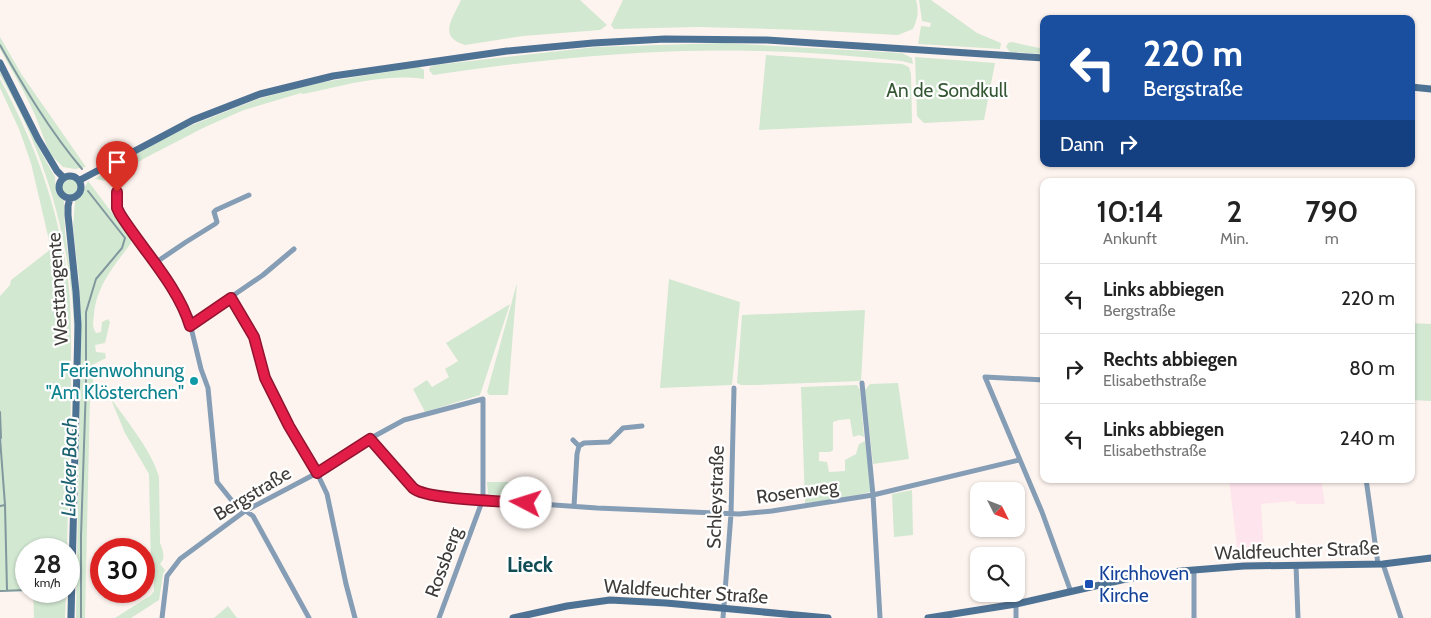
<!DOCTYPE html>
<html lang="de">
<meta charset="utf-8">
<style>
body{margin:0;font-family:Cabin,sans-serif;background:#f2f2f2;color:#222;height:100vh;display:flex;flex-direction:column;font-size:19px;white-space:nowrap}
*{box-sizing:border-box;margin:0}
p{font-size:16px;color:#767676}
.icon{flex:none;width:28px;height:28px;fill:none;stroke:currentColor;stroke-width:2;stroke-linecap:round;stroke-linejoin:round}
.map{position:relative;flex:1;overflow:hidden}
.panel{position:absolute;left:1040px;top:178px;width:375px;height:305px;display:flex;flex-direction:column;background:#fff;border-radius:10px;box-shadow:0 1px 4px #0004}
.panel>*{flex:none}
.guide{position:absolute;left:1040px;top:15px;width:375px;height:152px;border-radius:10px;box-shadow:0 1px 4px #0004;background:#1a4fa0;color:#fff;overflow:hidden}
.needle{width:32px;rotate:132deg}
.controls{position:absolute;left:970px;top:482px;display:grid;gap:10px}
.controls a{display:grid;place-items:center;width:55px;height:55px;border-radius:10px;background:#fff;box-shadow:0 1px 4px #0004;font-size:25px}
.speed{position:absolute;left:15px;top:538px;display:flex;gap:10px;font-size:25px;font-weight:700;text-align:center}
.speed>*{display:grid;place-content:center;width:65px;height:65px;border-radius:50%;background:#fff;box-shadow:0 1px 4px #0004;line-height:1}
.speed small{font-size:12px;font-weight:400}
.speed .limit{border:8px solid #d22;background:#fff;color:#111}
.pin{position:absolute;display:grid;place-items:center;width:42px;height:42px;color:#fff;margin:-51px -21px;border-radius:50% 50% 50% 0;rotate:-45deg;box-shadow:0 0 5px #0007}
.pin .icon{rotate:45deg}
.me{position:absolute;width:55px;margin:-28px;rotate:275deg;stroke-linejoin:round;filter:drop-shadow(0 0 4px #0008)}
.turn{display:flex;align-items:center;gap:18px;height:105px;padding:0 20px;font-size:22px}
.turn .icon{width:65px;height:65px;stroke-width:2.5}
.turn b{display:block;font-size:35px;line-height:42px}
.then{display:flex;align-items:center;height:48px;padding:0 20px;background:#0003;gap:10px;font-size:19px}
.eta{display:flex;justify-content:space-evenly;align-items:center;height:85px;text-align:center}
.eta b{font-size:30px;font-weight:600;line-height:35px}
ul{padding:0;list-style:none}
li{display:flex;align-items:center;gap:15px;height:70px;padding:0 20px;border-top:1px solid #e0e0e0}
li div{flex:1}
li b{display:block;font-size:19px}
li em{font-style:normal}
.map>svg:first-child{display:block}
.education{fill:#fee4ed}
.green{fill:#d2e8d1}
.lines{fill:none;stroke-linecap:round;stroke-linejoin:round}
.stream{stroke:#80989e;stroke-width:2}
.street{stroke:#859db5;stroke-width:5}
.secondary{stroke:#4e7294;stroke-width:7}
.route-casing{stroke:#92132f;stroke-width:12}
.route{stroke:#e11d48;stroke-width:9}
.culture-dot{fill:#0f9aa8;stroke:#fff;stroke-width:2}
.transit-dot{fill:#1a4fb4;stroke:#fff;stroke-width:2}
.labels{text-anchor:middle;stroke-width:4.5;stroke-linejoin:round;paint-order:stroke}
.park-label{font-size:19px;fill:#355734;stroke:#fff}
.street-label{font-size:19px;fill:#3f3b39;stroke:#fff}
.culture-label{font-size:19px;fill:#0d838f;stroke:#fff;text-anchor:end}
.transit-label{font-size:19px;fill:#164399;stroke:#fff;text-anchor:start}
.water-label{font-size:20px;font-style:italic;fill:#1c6270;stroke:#fff}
.quarter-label{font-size:21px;font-weight:bold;fill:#104d55;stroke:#fff}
</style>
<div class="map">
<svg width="1431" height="618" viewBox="0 0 1431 618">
<rect width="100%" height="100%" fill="#fef4ef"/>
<path class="education" d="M 1229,479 L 1321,479 L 1325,504 L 1296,504 L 1295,501 L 1261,504 L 1264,553 L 1238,555 Z"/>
<path class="green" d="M 461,0 L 580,0 L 607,25 L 600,30 L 523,36 L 465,45 C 437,37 453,18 461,0 Z
M 623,0 L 916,0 C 919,11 918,18 913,29 L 898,35 L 804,30 L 698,27 L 614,29 L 611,25 Z
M 919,0 L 931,0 L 977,33 L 1001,43 L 1000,49 L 918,44 L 921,26 L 930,27 L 931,23 L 922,21 Z
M 0,37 L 22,75 L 86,167 L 75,169 L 63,167 L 53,157 L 48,149 L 35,115 L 24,92 L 0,49 Z
M 1012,42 L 1044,49 L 1044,54 L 1010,52 L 1006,47 L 1008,43 Z
M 723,43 L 902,53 L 912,58 L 913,64 L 902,61 C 854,56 806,52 758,51 C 650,48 540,59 433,75 L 429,70 L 430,67 L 435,65 L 596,47 Z
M 766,55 L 902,64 L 909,67 L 911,74 L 912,123 L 759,130 Z
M 915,57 L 995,63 L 984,120 L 924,123 L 917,116 Z
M 419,67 L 424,70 L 424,79 C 384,73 342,86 303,94 L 301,93 L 244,110 L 205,127 L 145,158 L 107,181 L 94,179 L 159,141 L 192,125 L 258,99 L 317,83 Z
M 0,71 L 20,108 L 41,152 L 55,177 L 56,193 L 64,201 L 65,232 L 72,283 L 75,326 L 69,618 L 67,618 C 69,554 71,487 72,422 C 73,375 77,327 70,281 C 61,209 37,138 0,75 Z
M 0,79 C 35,143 58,207 68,279 C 72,311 71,345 71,378 C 71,435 68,492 67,549 L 26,549 L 27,591 L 0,592 L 0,296 L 10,285 L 11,280 L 51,249 L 31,163 L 19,129 L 0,88 Z
M62 187a8 8 0 1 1 16 0a8 8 0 1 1-16 0Z
M 88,181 L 131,238 L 131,243 C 115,265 96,286 94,315 C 93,322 92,327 96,333 L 101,332 L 102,322 L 108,319 L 110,322 L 105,343 L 95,345 L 96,352 L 105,353 L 106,358 L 92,365 L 94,393 L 90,397 L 85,618 L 76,618 L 81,333 L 79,280 L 73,227 L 75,200 L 81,195 Z
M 669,279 L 740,302 L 732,385 L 660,388 Z
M 517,283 L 508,395 L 489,395 L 487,392 Z
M 510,304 L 480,395 L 425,412 L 413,389 L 427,380 L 432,387 L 449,377 L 445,369 L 458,361 L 446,343 Z
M 865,310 L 861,381 L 756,385 L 741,385 L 737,383 L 742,315 Z
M 1411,323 L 1431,324 L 1431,401 L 1411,400 Z
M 898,383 L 909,459 L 873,464 L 865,390 L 870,384 Z
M 857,385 L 860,390 L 864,437 L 859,435 L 853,437 L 850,419 L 839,420 L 833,422 L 833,450 L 830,452 L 819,452 L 819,461 L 827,462 L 829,472 L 845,471 L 845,460 L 856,454 L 859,444 L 865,441 L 871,484 L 870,492 L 846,498 L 805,503 L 801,387 Z
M 110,397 C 126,420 152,451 159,477 L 160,543 C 163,550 166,558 160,564 L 165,570 L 163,574 L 159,600 L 131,618 L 115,618 L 151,595 L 154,591 L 154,583 L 151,567 L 149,474 L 125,433 Z
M 487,482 L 531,482 L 531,499 L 488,494 Z
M 912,490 L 913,535 L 894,537 L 892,494 Z
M 33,591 L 66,591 L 65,618 L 34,618 Z
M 228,606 L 237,618 L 214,618 Z"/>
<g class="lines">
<path class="stream" d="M 0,45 C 25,89 50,131 82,169
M 0,412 L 1,438
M 0,438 L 5,505
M 0,506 L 5,505 L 7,590
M 0,591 L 26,590
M 64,591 L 65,592
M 81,618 L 81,536 L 86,385 L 86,312 L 96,279 L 122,248 L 125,238 L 88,191"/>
<path class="street" d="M 117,192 L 117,208 L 119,214 L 155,263 L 188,315 L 201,369 L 208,388 L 217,482 L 233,502 L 253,516 L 309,618
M 155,263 L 186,242 L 215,224 L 217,222 L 214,212 L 216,210 L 249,195
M 231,298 L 254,337 L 265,378 L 270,389 L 289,426 L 317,473 L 327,494 L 346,584 L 355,618
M 190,325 L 263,275 L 294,249
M 1044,380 L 985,377 L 1042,512 L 1071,592
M 862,383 L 873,495 L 880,618
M 370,439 L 415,491 L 424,494 L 439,497 L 597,508 L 739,514 L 772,511 L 873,495 L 1019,460
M 573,440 L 579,446
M 1366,479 L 1378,564
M 574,506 L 577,454 L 579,446 L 584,443 L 609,442 L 623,428 L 642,426
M 1383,564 L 1401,618
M 1296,565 L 1298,618
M 1194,570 L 1194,618
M 162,618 L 167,576 L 180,559 L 245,511 L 317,473 L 360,444 L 404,420 L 483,399 L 483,499 L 439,618
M 723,618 L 731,514 L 734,388
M 1016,618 L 1016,604"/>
<path class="secondary" d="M 0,63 L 38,139 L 57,171 L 63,177
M 1411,87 L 1431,89
M59 187a11 11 0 1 1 22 0a11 11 0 1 1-22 0Z
M 80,180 L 193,120 L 260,94 L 333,76 L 507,51 L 593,43 L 665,39 L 767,40 L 1044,58
M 70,198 L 68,206 L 68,215 L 76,292 L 78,325 L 71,618
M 513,618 L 567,606 L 610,600 L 666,603 L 828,618
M 928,618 L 1016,604 L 1126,579 L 1181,571 L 1244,566 L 1383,564 L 1431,558"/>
</g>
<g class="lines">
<g class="route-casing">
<path id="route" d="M 117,192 L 117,208 L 120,214 C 142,249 178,286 190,326 L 231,298 L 254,337 L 265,378 L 289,426 L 317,473 L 370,439 L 413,488 C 426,500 503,501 526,503"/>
</g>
<use href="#route" class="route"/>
</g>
<circle class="culture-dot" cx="194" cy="381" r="5"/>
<rect class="transit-dot" x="1084" y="579" width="10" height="10" rx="2.5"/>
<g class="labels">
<g class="park-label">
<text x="947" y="97">An de Sondkull</text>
</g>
<g class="street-label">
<text transform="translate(57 289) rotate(-94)" y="7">Westtangente</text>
<text transform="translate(797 491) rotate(-8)" y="7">Rosenweg</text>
<text transform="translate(252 493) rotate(-31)" y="7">Bergstraße</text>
<text transform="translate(715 497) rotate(-88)" y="7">Schleystraße</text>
<text transform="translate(1297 550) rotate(-2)" y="7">Waldfeuchter Straße</text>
<text transform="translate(443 562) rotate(-70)" y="7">Rossberg</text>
<text transform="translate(686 591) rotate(4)" y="7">Waldfeuchter Straße</text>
</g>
<g class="culture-label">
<text x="184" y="377">Ferienwohnung<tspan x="184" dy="22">"Am Klösterchen"</tspan></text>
</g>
<g class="transit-label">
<text x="1099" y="580">Kirchhoven<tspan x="1099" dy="22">Kirche</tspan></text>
</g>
<g class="water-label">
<text transform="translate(69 467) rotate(-89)" y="7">Liecker Bach</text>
</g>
<g class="quarter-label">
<text x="530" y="572">Lieck</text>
</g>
</g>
</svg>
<div class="controls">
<a><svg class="needle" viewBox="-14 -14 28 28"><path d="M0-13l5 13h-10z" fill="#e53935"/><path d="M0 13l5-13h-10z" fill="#767676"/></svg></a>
<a><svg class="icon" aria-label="search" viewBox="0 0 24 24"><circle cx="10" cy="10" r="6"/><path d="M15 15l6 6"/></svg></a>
</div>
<div class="speed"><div>28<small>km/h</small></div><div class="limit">30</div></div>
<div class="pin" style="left:117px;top:192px;background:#d93025"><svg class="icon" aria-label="arrive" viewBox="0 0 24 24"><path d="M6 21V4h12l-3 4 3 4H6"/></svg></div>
<svg class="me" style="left:526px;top:503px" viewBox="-20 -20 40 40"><circle r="19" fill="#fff"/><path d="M0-13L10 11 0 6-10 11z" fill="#e11d48"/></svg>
<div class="guide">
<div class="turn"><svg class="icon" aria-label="left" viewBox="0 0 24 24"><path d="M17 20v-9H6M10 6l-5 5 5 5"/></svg><div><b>220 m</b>Bergstraße</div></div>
<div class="then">Dann<svg class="icon" aria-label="right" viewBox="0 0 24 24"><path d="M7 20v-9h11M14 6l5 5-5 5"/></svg></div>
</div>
<section class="panel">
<div class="eta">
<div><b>10:14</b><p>Ankunft</p></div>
<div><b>2</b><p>Min.</p></div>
<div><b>790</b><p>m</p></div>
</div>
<ul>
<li><svg class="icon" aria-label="left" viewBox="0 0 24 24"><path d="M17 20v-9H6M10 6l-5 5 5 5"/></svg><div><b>Links abbiegen</b><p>Bergstraße</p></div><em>220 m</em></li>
<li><svg class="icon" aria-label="right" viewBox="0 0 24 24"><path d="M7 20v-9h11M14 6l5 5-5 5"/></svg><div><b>Rechts abbiegen</b><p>Elisabethstraße</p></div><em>80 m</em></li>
<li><svg class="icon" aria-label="left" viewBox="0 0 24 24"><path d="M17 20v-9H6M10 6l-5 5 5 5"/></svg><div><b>Links abbiegen</b><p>Elisabethstraße</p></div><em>240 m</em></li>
</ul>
</section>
</div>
